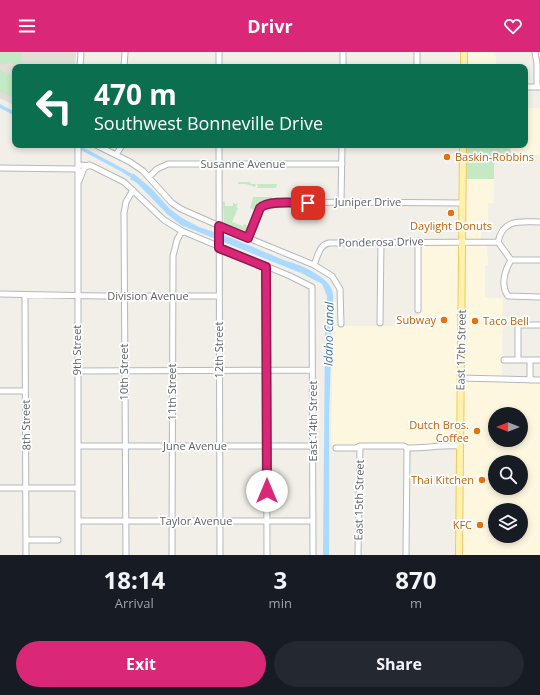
<!DOCTYPE html>
<style>
body{margin:0;font-family:"Open Sans",sans-serif;background:#242831;color:#f1f3f6;height:100vh;display:flex;flex-direction:column;font-size:15px;white-space:nowrap}
*{box-sizing:border-box;margin:0}
p{font-size:13px;color:#9ea1a6}
.icon{flex:none;width:22px;height:22px;fill:none;stroke:currentColor;stroke-width:2;stroke-linecap:round;stroke-linejoin:round}
.map{position:relative;height:503px;overflow:hidden}
.sheet{display:flex;flex-direction:column;background:#171b24;flex:1}
.sheet>*{flex:none}
.guide{position:absolute;left:12px;top:12px;width:516px;height:84px;border-radius:8px;box-shadow:0 2px 6px #0003;background:#0b6e4f;color:#fff;overflow:hidden}
.needle{width:26px;rotate:270deg}
.controls{position:absolute;left:488px;top:355px;display:grid;gap:8px}
.controls a{display:grid;place-items:center;width:40px;height:40px;border-radius:50%;background:#171b24;box-shadow:0 2px 6px #0003;font-size:20px}
.pin{position:absolute;display:grid;place-items:center;width:34px;height:34px;color:#fff;margin:-17px;border-radius:8px;box-shadow:0 2px 6px #0006}
.me{position:absolute;width:44px;margin:-22px;rotate:0deg;stroke-linejoin:round;filter:drop-shadow(0 0 3px #0008)}
.turn{display:flex;align-items:center;gap:14px;height:84px;padding:0 16px;font-size:18px}
.turn .icon{width:52px;height:52px;stroke-width:2.5}
.turn b{display:block;font-size:28px;line-height:34px}
.eta{display:flex;justify-content:space-evenly;align-items:center;height:68px;text-align:center}
.eta b{font-size:24px;font-weight:700;line-height:28px}
.button{display:flex;gap:8px;margin-top:auto;padding:8px 16px}
.button a{flex:1;height:46px;border-radius:24px;background:#db2777;color:#fff;font-size:16px;font-weight:700;line-height:46px;text-align:center}
.button a+a{background:#242831;color:#f1f3f6}
header{display:flex;justify-content:space-between;align-items:center;height:52px;padding:0 16px;background:#db2777;color:#fff;font-size:18px;font-weight:700}
.map>svg:first-child{display:block}
.commercial{fill:#fef7e0;fill-rule:evenodd}
.education{fill:#e1ded6}
.green{fill:#c5e8c5}
.water{fill:#aadaff}
.lines{fill:none;stroke-linecap:round;stroke-linejoin:round}
.canal{stroke:#aadaff;stroke-width:3.5}
.minor-casing{stroke:#b5b8bc;stroke-width:7}
.major-casing{stroke:#f2c960;stroke-width:8}
.minor{stroke:#fff;stroke-width:5}
.major{stroke:#fff2af;stroke-width:6}
.route-casing{stroke:#8e194d;stroke-width:10}
.route{stroke:#db2777;stroke-width:7}
.food-dot{fill:#e8710a;stroke:#fff;stroke-width:1.5}
.labels{text-anchor:middle;stroke-width:3.5;stroke-linejoin:round;paint-order:stroke}
.food-label{font-size:11px;fill:#c56008;stroke:#fff;text-anchor:end}
.street-label{font-size:11px;fill:#5f6368;stroke:#fff}
.water-label{font-size:12px;font-style:italic;fill:#4174aa;stroke:#fff}
</style>
<header><svg class="icon" aria-label="menu" viewBox="0 0 24 24"><path d="M4 6h16M4 12h16M4 18h16"/></svg>Drivr<svg class="icon" aria-label="heart" viewBox="0 0 24 24"><path d="M12 20l-8-8c-3-5 5-10 8-4 3-6 11-1 8 4z"/></svg></header>
<div class="map">
<svg width="540" height="503" viewBox="0 0 540 503">
<rect width="100%" height="100%" fill="#f1efe8"/>
<path class="commercial" d="M 464,0 L 493,0 L 496,6 L 496,15 L 464,15 Z
M 525,56 L 540,56 L 540,103 L 511,103 L 510,93 L 525,93 Z
M 463,127 L 494,127 L 494,151 L 488,151 L 488,170 L 481,170 L 481,190 L 487,190 L 488,213 L 485,214 L 485,246 L 503,246 L 502,328 L 540,328 L 540,503 L 459,503 L 460,394 L 331,393 L 333,274 L 418,274 L 418,189 L 462,190 ZM 495,362 L 521,362 L 521,388 L 495,388 ZM 495,410 L 521,410 L 521,436 L 495,436 ZM 495,458 L 521,458 L 521,484 L 495,484 Z"/>
<path class="education" d="M 0,0 L 76,0 L 75,15 L 15,15 L 15,54 L 0,46 Z"/>
<path class="green" d="M 0,0 L 22,0 L 22,11 L 0,12 Z
M 0,18 L 15,25 L 15,35 L 11,45 L 0,40 Z
M 463,93 L 510,93 L 511,103 L 494,103 L 494,127 L 463,127 Z
M 238,130 L 250,130 L 251,132 L 277,132 L 276,136 L 257,136 L 258,133 L 256,132 L 255,135 L 246,132 L 238,132 Z
M 253,145 L 272,145 L 272,147 C 263,148 259,150 254,158 L 250,156 Z
M 223,149 L 225,150 L 225,154 L 233,154 L 233,151 L 236,152 L 238,151 L 236,155 L 238,156 L 232,170 L 243,174 L 244,172 L 248,174 L 246,179 L 243,180 L 224,172 Z"/>
<path class="water" d="M 133,121 L 152,137 L 170,157 L 182,166 L 199,175 L 229,185 L 286,209 C 300,212 332,226 333,242 C 334,252 331,261 332,271 L 329,366 L 329,503 L 323,503 L 325,282 L 327,244 L 322,232 L 301,221 L 181,173 L 167,162 L 137,131 L 130,127 Z"/>
<g class="lines">
<path class="canal" d="M 0,54 L 15,62
M 75,93 L 122,118 L 135,126"/>
<g class="minor-casing">
<path id="minor" d="M 535,0 L 537,12 L 537,35
M 80,15 L 81,0
M 124,15 L 125,0
M 219,15 L 219,0
M 343,15 L 343,0
M 417,15 L 417,0
M 525,35 L 539,35
M 78,93 L 78,503
M 96,93 L 130,110 L 143,119 L 172,151 L 181,157 L 224,176 L 314,213 L 332,224 L 340,237 L 341,272
M 219,93 L 220,503
M 116,103 L 122,93
M 78,113 L 92,114 L 124,130 L 164,168 L 182,179 L 290,224 L 312,235 L 313,503
M 0,116 L 77,117
M 149,125 L 157,117 L 168,112 L 342,112
M 79,129 L 84,116 L 89,113
M 341,150 L 342,93
M 248,186 L 260,156 L 265,152 L 341,150 L 462,151
M 418,189 L 418,258
M 498,190 L 511,208 C 505,218 500,233 508,244 L 540,245
M 498,190 C 503,166 521,170 540,170
M 511,208 L 540,208
M 314,213 C 318,204 319,193 329,191 L 498,190
M 266,215 L 267,503
M 0,242 L 101,244 L 219,244
M 25,243 L 26,503
M 380,271 L 381,190
M 504,308 L 540,308
M 518,308 L 518,273 L 540,273
M 77,319 L 312,318
M 461,326 L 540,328
M 530,328 L 530,308
M 0,339 L 25,339
M 78,394 L 313,394
M 336,396 L 356,396 L 360,394 L 404,394 L 407,396 C 425,396 442,393 460,394
M 0,436 L 78,436
M 78,469 L 313,469
M 26,488 L 58,488
M 126,503 L 124,161 L 126,150 L 133,138
M 172,503 L 173,204 L 177,188 L 182,179
M 358,503 L 360,394
M 406,503 L 407,396"/>
</g>
<g class="major-casing">
<path id="major" d="M 464,15 L 464,0
M 459,503 L 463,93"/>
</g>
<use href="#minor" class="minor"/>
<use href="#major" class="major"/>
</g>
<g class="lines">
<g class="route-casing">
<path id="route" d="M 267,439 L 266,215 L 219,196 L 219,174 L 248,186 L 260,156 C 268,148 296,151 308,151"/>
</g>
<use href="#route" class="route"/>
</g>
<g class="food-dot">
<circle cx="447" cy="105" r="4"/>
<circle cx="451" cy="161" r="4"/>
<circle cx="444" cy="268" r="4"/>
<circle cx="475" cy="269" r="4"/>
<circle cx="477" cy="379" r="4"/>
<circle cx="482" cy="428" r="4"/>
<circle cx="480" cy="473" r="4"/>
</g>
<g class="labels">
<g class="food-label">
<text x="455" y="109" text-anchor="start">Baskin-Robbins</text>
<text x="451" y="178" text-anchor="middle">Daylight Donuts</text>
<text x="436" y="272">Subway</text>
<text x="483" y="273" text-anchor="start">Taco Bell</text>
<text x="469" y="377">Dutch Bros.<tspan x="469" dy="13">Coffee</tspan></text>
<text x="474" y="432">Thai Kitchen</text>
<text x="472" y="477">KFC</text>
</g>
<g class="street-label">
<text x="243" y="116">Susanne Avenue</text>
<text x="368" y="154">Juniper Drive</text>
<text transform="translate(381 190) rotate(-1)" y="4">Ponderosa Drive</text>
<text x="148" y="248">Division Avenue</text>
<text transform="translate(77 298) rotate(-90)" y="4">9th Street</text>
<text transform="translate(219 298) rotate(-90)" y="4">12th Street</text>
<text transform="translate(461 298) rotate(-89)" y="4">East 17th Street</text>
<text transform="translate(124 320) rotate(-90)" y="4">10th Street</text>
<text transform="translate(172 340) rotate(-90)" y="4">11th Street</text>
<text transform="translate(313 369) rotate(-90)" y="4">East 14th Street</text>
<text transform="translate(26 373) rotate(-91)" y="4">8th Street</text>
<text x="195" y="398">June Avenue</text>
<text transform="translate(359 448) rotate(-89)" y="4">East 15th Street</text>
<text x="196" y="473">Taylor Avenue</text>
</g>
<g class="water-label">
<text transform="translate(329 282) rotate(-89)" y="4">Idaho Canal</text>
</g>
</g>
</svg>
<div class="controls">
<a><svg class="needle" viewBox="-14 -14 28 28"><path d="M0-13l5 13h-10z" fill="#e53935"/><path d="M0 13l5-13h-10z" fill="#9ea1a6"/></svg></a>
<a><svg class="icon" aria-label="search" viewBox="0 0 24 24"><circle cx="10" cy="10" r="6"/><path d="M15 15l6 6"/></svg></a>
<a><svg class="icon" aria-label="layers" viewBox="0 0 24 24"><path d="M12 4l9 5-9 5-9-5zM3 14l9 5 9-5"/></svg></a>
</div>
<div class="pin" style="left:308px;top:151px;background:#d93025"><svg class="icon" aria-label="arrive" viewBox="0 0 24 24"><path d="M6 21V4h12l-3 4 3 4H6"/></svg></div>
<svg class="me" style="left:267px;top:439px" viewBox="-20 -20 40 40"><circle r="19" fill="#fff"/><path d="M0-13L10 11 0 6-10 11z" fill="#db2777"/></svg>
<div class="guide">
<div class="turn"><svg class="icon" aria-label="left" viewBox="0 0 24 24"><path d="M17 20v-9H6M10 6l-5 5 5 5"/></svg><div><b>470 m</b>Southwest Bonneville Drive</div></div>
</div>
</div>
<section class="sheet">
<div class="eta">
<div><b>18:14</b><p>Arrival</p></div>
<div><b>3</b><p>min</p></div>
<div><b>870</b><p>m</p></div>
</div>
<div class="button"><a>Exit</a><a>Share</a></div>
</section>
